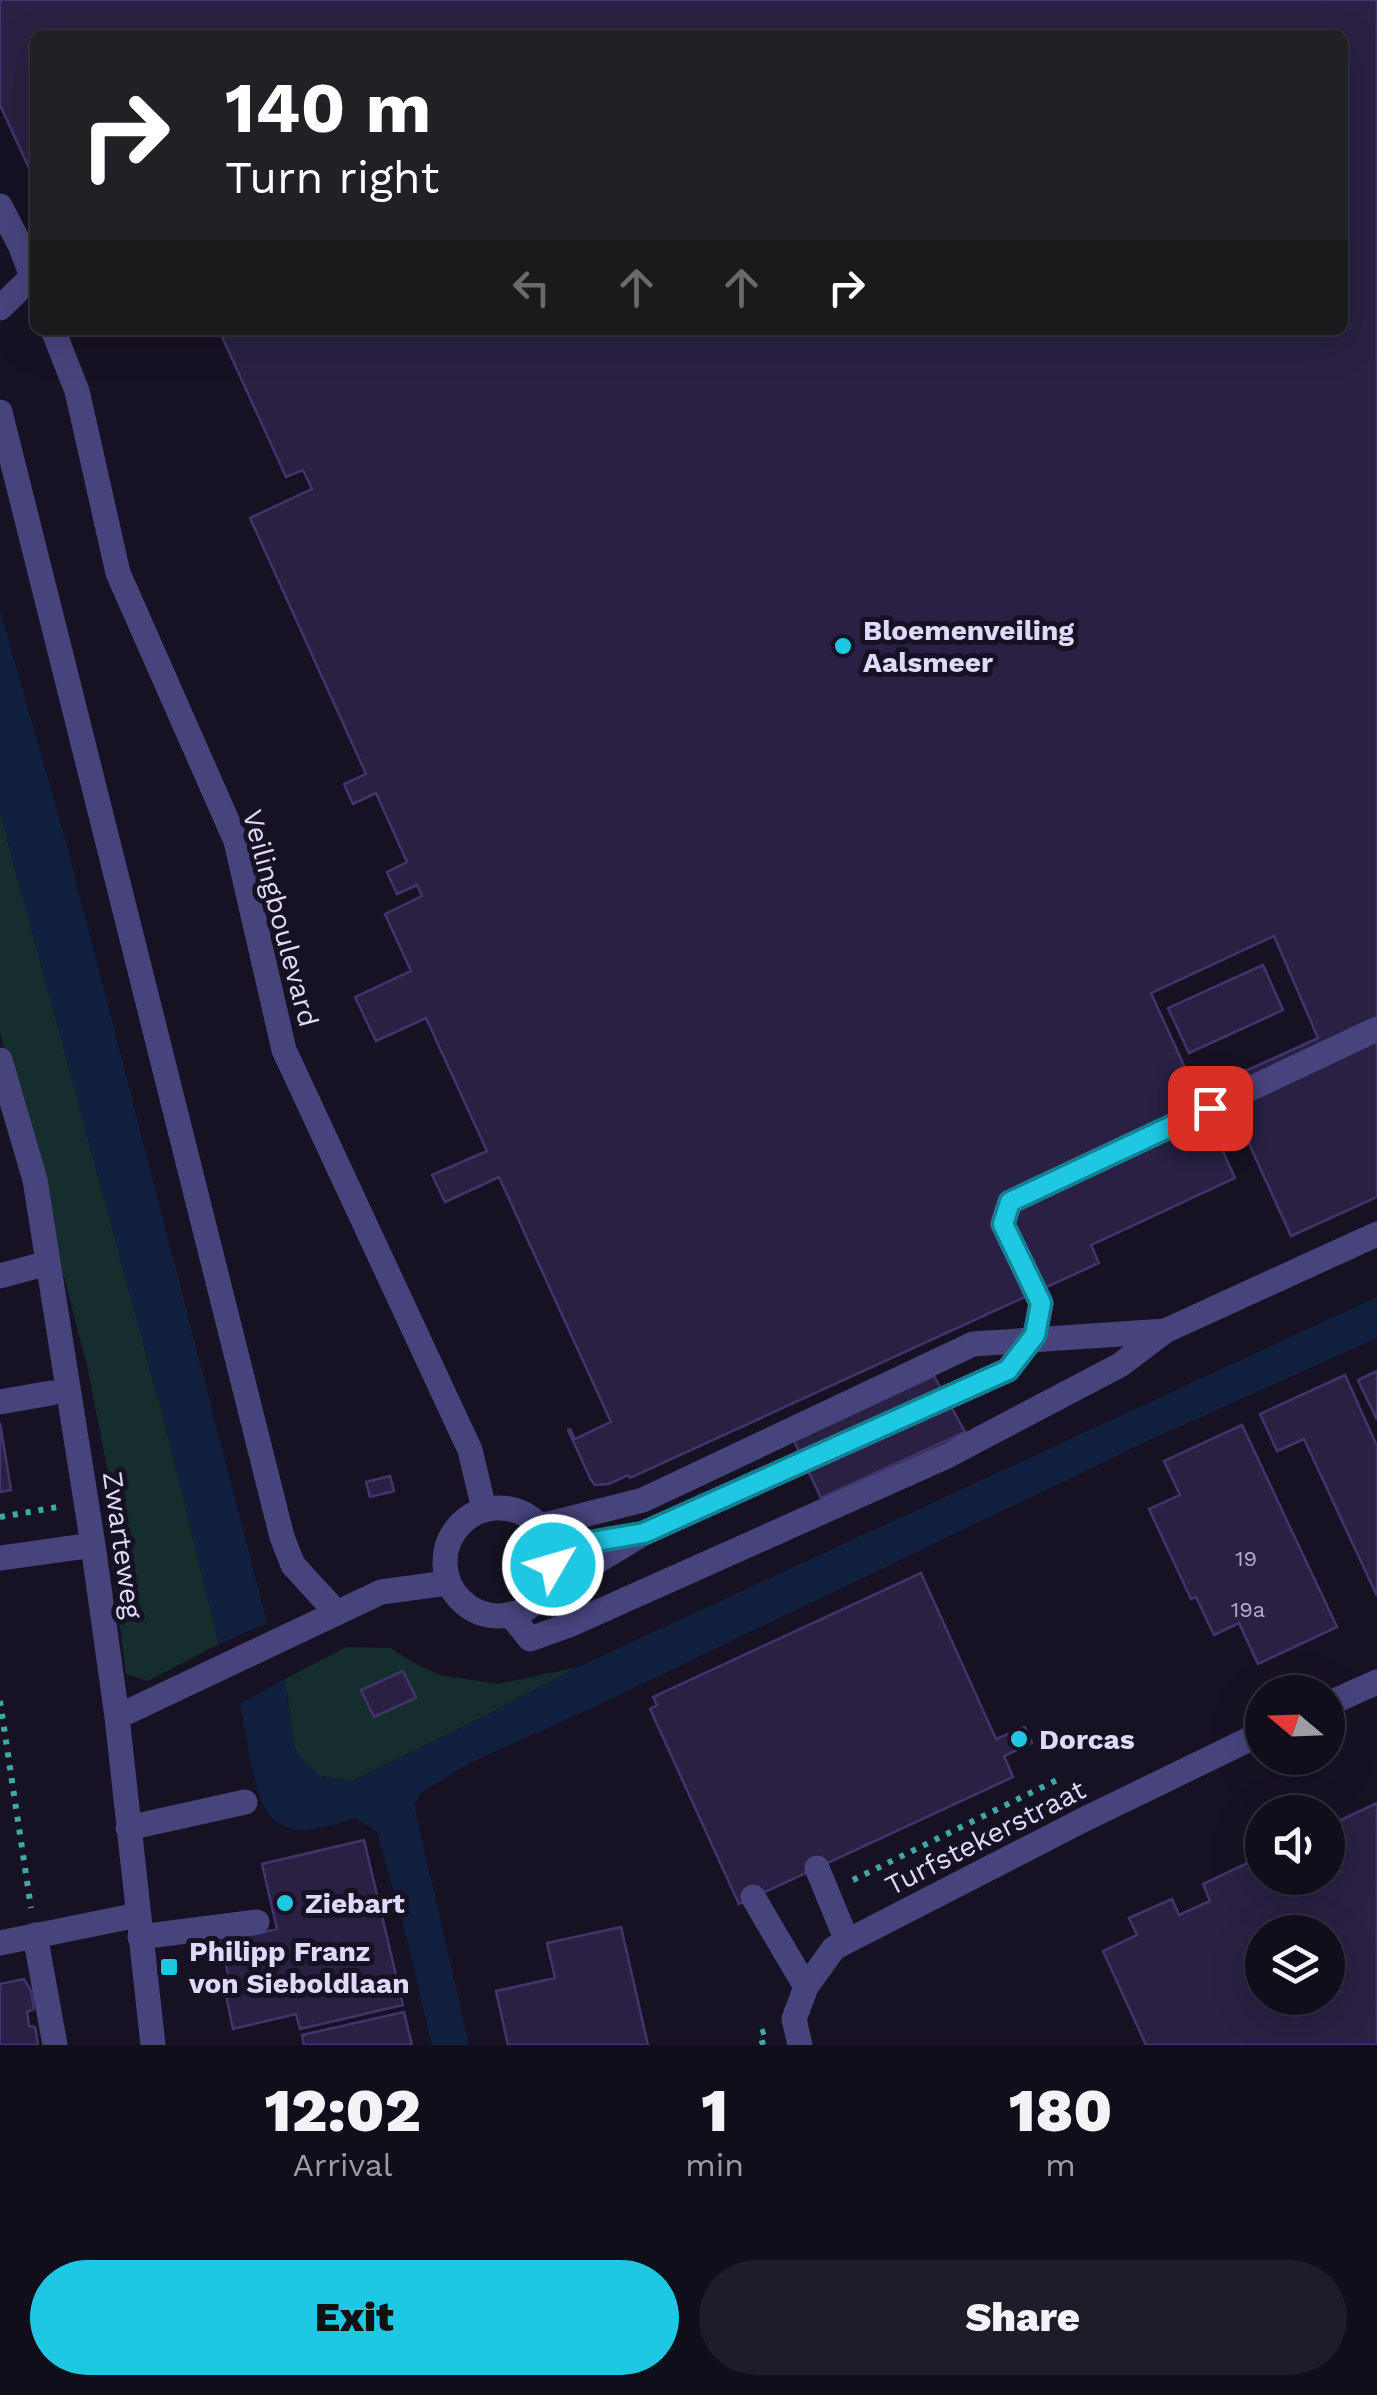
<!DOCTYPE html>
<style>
body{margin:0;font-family:"Work Sans",sans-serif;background:#1e1c28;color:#f1f3f6;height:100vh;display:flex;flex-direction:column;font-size:38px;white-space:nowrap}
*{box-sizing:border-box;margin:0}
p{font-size:32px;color:#9c9ca3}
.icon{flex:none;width:55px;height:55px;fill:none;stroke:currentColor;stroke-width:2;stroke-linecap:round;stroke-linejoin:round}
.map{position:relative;height:2045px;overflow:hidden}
.drawer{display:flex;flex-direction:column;background:#100e1b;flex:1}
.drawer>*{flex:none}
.banner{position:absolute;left:30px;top:30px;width:1318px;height:305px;border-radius:15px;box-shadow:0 10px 40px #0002,0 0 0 2px #302e3a;background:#202124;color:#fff;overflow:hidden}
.needle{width:65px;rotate:289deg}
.fabs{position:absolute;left:1245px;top:1675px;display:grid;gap:20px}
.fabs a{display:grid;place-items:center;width:100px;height:100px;border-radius:50%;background:#100e1b;box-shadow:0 10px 40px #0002,0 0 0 2px #302e3a;font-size:50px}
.pin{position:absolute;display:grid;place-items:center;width:85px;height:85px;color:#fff;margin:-42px;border-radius:20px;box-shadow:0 5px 15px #0006}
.me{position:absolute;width:110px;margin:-55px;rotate:52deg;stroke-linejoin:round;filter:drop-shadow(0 0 8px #0008)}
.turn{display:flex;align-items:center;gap:35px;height:210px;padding:0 30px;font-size:45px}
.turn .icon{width:130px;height:130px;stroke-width:2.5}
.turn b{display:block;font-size:70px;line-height:85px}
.lanes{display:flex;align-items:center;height:95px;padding:0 30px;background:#0003;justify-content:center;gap:50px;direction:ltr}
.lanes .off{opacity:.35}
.eta{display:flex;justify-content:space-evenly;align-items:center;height:170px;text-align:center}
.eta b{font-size:60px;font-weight:800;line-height:70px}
.cta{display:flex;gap:20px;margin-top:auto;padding:20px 30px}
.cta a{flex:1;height:115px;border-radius:60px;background:#1ec7e2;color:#111;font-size:40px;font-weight:800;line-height:115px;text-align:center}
.cta a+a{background:#1e1c28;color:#f1f3f6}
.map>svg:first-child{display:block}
.green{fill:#162d2d}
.water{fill:#11203e}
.building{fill:#292043;stroke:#42356c;stroke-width:2.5;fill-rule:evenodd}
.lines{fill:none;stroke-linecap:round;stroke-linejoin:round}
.path{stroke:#3fa9a7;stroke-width:6;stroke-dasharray:5 8;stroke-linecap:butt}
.minor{stroke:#47437d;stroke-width:25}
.minor-bridge{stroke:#47437d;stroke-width:25}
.route-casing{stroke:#148193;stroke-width:25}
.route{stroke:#1ec7e2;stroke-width:18}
.poi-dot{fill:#1ec7e2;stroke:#161224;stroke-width:4}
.labels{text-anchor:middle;stroke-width:10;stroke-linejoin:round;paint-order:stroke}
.number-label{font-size:22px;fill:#b2accc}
.poi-label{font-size:28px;font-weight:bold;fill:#dfdafa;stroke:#161224;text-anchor:start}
.street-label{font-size:28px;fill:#dfdafa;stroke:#161224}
</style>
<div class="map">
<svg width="1377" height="2045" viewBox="0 0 1377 2045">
<rect width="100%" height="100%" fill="#161224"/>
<path class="green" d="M 0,813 L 163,1417 L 219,1644 L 148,1681 L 126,1674 L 112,1566 L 108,1473 L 87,1365 L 0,1032 Z
M 346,1647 L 391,1648 L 412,1662 L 439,1675 L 498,1684 L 578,1667 L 488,1714 L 352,1781 L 321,1776 L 303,1760 L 295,1749 L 285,1679 Z"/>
<path class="water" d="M 0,610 L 63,831 L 267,1623 L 219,1644 L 163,1417 L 0,813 Z
M 1377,1297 L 1377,1338 L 1154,1438 L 596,1706 L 472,1762 L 421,1792 L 414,1805 L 469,2045 L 432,2045 L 409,1947 L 377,1832 L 356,1818 C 338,1823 320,1830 301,1830 C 289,1831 274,1822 267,1812 C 253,1791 246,1731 240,1704 L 285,1679 L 295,1749 L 303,1760 L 321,1776 L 352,1781 L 488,1714 L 578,1667 Z"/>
<path class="building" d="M 0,0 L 1377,0 L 1377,1197 L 1291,1236 L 1221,1082 L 1318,1038 L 1274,936 L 1151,993 L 1235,1178 L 1091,1245 L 1099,1263 L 630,1478 L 628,1475 L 609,1484 L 595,1485 L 591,1480 L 568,1430 L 570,1429 L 575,1439 L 611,1422 L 499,1177 L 445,1202 L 432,1175 L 487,1151 L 426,1018 L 376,1041 L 355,997 L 411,971 L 385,914 L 422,896 L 417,885 L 397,894 L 387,872 L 407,862 L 376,793 L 353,804 L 344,784 L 366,774 L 250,518 L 312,489 L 303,470 L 286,477 L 219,330 L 1342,330 L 1342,35 L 35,35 L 35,181 L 0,105 Z
M 1263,965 L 1283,1010 L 1189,1053 L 1168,1008 Z
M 1377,1371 L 1377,1420 L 1358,1380 Z
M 1345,1375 L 1377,1446 L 1377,1596 L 1304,1439 L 1277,1451 L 1260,1414 Z
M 934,1376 L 965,1432 L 821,1498 L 794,1441 Z
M 0,1423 L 11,1490 L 0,1492 Z
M 1242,1425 L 1337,1627 L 1258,1664 L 1239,1623 L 1214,1635 L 1196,1597 L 1191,1599 L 1149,1509 L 1180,1495 L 1164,1461 Z
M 390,1476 L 394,1491 L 370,1497 L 366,1482 Z
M 921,1573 L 996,1739 L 1025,1727 L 1032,1743 L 1004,1756 L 1013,1777 L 739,1904 L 650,1709 L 657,1705 L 653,1697 Z
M 403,1671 L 416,1698 L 374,1717 L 361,1690 Z
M 1377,1803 L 1377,2045 L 1146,2045 L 1103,1951 L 1137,1935 L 1129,1918 L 1172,1899 L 1179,1915 L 1210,1901 L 1203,1884 L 1262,1856 L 1262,1878 L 1328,1878 L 1328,1826 ZM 1262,1932 L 1328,1932 L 1328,1998 L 1262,1998 Z
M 364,1840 L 403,2005 L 300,2029 L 296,2014 L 233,2029 L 222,1977 L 228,1974 L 221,1942 L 277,1929 L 262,1864 Z
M 621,1927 L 648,2045 L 508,2045 L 496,1991 L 555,1978 L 547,1943 Z
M 24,1979 L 31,1991 L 34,2009 L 27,2012 L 29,2026 L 35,2027 L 38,2045 L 0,2045 L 0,1984 Z
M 404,2012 L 412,2045 L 304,2045 L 302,2035 Z"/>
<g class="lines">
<path class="path" d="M 0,1517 L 58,1507
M 0,1701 L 31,1908
M 853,1880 L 1063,1777
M 763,2045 L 760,2033 L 771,2029"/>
<path class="minor" d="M 0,206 L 20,245 L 35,284
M 0,308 L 32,277
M 53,330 L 77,391 L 118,573 L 236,841 L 284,1050 L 470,1450 L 484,1509
M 0,412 L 282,1537 L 293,1565 L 337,1613
M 0,1060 L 35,1180 L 93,1545 L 117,1717 L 153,2045
M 0,1276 L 48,1263
M 1041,1303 L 1003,1224 L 1010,1202 L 1377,1029
M 0,1402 L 51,1393
M445 1562a54 54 0 1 1 108 0a54 54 0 1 1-108 0Z
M 540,1526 L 643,1500 L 973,1344 L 1165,1331
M 551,1545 L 591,1543 L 630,1536
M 0,1558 L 93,1545
M 543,1594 L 644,1533 L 1008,1370
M 510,1614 L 530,1639 L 569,1625 L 947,1456 L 1120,1365 L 1165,1331 L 1377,1234
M 1328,1704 L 1377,1682
M 117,1717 L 381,1592 L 447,1583
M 128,1828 L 245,1802
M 817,1868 L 847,1941
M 753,1897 L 806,1987
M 35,1935 L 55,2045
M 140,1937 L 257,1922
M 0,1943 L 138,1915
M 800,2045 L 794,2019 L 806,1987 L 834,1948 L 1083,1820 L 1262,1733"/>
<path class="minor-bridge" d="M 1008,1370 L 1035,1335 L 1041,1303"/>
</g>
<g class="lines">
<g class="route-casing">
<path id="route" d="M 553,1565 L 551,1546 L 591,1542 L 644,1533 L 1008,1370 L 1035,1335 L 1041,1303 L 1003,1224 L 1010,1202 L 1210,1108"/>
</g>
<use href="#route" class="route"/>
</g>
<g class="poi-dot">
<circle cx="843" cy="646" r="10"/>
<circle cx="1019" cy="1739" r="10"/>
<circle cx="285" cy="1903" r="10"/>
<rect x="159" y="1957" width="20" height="20" rx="5"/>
</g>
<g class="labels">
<g class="number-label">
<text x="1246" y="1566">19</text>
<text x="1248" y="1617">19a</text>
</g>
<g class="poi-label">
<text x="863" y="640">Bloemenveiling<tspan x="863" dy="32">Aalsmeer</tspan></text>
<text x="1039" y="1749">Dorcas</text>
<text x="305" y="1913">Ziebart</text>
<text x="189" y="1961">Philipp Franz<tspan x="189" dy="32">von Sieboldlaan</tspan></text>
</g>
<g class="street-label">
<text transform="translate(281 918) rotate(75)" y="10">Veilingboulevard</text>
<text transform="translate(123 1545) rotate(82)" y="10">Zwarteweg</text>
<text transform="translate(985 1837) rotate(-27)" y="10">Turfstekerstraat</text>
</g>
</g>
</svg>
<div class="fabs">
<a><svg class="needle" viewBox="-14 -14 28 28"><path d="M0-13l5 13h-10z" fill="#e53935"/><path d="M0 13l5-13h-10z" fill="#9c9ca3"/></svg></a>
<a><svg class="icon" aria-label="sound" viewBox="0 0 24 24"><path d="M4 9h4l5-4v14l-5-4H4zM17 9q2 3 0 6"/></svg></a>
<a><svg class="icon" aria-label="layers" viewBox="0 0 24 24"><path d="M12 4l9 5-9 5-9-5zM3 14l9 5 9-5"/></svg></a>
</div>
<div class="pin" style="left:1210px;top:1108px;background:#d93025"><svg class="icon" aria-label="arrive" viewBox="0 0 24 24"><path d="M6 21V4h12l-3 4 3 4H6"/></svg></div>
<svg class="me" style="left:553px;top:1565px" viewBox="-20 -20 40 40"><circle r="17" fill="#1ec7e2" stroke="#fff" stroke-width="3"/><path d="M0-11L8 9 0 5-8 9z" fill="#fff"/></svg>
<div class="banner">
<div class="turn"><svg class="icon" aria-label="right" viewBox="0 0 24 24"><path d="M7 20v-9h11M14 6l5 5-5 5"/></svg><div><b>140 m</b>Turn right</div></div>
<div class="lanes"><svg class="icon off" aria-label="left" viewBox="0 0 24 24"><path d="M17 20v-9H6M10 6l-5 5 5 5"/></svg><svg class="icon off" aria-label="ahead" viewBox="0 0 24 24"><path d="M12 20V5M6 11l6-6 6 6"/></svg><svg class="icon off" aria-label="ahead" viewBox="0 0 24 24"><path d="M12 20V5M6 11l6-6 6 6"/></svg><svg class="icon" aria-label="right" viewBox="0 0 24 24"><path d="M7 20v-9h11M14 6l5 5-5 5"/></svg></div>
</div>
</div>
<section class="drawer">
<div class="eta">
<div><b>12:02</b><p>Arrival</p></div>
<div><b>1</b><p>min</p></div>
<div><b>180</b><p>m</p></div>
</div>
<div class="cta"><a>Exit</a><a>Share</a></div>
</section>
